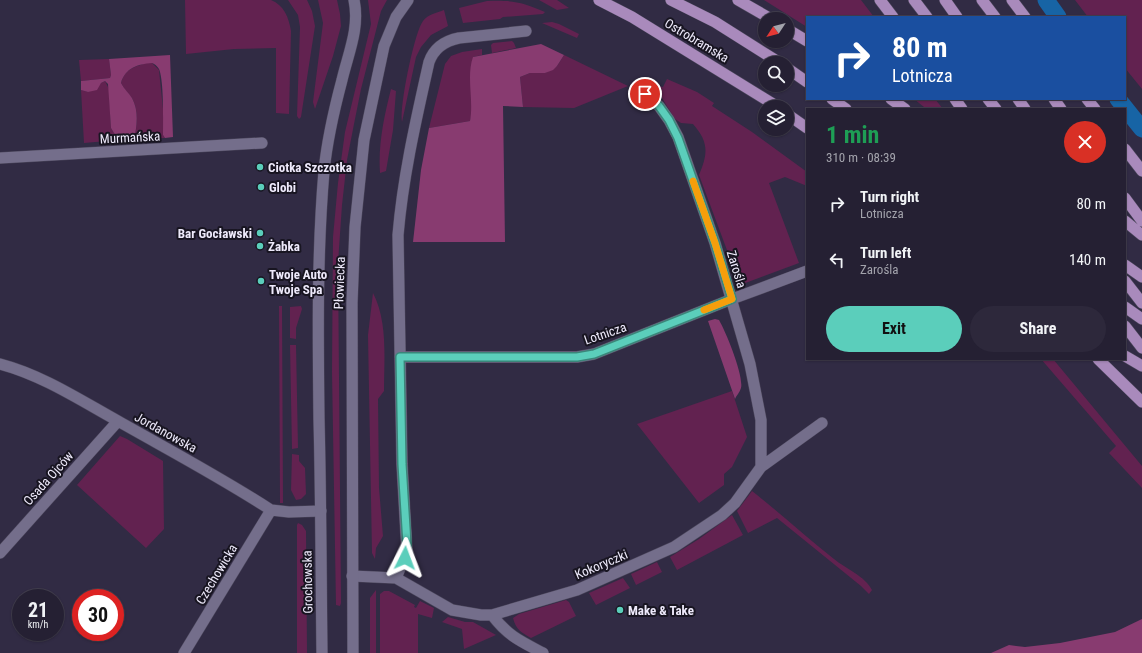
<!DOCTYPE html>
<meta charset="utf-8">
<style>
body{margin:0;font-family:"Roboto Condensed",sans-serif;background:#2d283b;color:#f1f3f6;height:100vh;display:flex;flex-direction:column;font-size:15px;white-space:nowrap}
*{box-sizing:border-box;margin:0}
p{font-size:13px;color:#a3a3ac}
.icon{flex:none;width:22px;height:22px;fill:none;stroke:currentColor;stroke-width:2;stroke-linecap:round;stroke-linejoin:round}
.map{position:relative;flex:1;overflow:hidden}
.details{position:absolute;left:806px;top:108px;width:320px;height:252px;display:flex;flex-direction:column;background:#252033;border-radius:0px;box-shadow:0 1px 3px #0004,0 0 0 1px #423e4e}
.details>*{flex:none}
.hud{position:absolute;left:806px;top:16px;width:320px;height:84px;border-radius:0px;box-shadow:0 1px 3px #0004,0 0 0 1px #423e4e;background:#1a4fa0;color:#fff;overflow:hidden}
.needle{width:26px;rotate:234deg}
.buttons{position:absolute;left:758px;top:12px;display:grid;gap:8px}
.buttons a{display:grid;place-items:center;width:36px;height:36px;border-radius:50%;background:#252033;box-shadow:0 1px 3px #0004,0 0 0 1px #423e4e;font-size:20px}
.speed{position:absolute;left:12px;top:589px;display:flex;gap:8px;font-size:20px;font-weight:700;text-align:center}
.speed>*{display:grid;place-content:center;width:52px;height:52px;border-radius:50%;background:#252033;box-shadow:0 1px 3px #0004,0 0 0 1px #423e4e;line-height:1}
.speed small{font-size:10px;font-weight:400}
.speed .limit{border:6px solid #d22;background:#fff;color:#111}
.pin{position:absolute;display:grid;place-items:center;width:34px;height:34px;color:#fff;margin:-17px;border:2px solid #fff;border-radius:50%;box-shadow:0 1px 4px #0007}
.me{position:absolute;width:44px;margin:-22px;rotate:3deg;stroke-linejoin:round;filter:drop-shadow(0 0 3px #0008)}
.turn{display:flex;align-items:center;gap:14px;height:84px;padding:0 20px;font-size:18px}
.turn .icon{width:52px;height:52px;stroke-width:2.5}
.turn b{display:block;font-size:28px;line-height:34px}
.round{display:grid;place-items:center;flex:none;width:42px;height:42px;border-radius:21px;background:#2d283b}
.summary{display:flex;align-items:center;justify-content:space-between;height:68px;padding:0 20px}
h1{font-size:24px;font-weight:700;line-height:30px;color:#1e9e55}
.button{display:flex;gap:8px;margin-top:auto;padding:8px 20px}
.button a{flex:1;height:46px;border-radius:24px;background:#5bcebb;color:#111;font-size:16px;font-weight:700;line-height:46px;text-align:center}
.button a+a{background:#2d283b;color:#f1f3f6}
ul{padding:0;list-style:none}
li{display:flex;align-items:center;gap:12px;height:56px;padding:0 20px}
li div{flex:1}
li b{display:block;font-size:15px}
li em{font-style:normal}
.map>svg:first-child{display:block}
.green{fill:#622250}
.forest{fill:#883b70}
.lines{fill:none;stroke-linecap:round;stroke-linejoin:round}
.canal{stroke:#1764a5;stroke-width:17}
.minor-casing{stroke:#4c475c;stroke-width:12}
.secondary-casing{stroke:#4c475c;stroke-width:12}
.primary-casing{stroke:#4c475c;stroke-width:12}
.minor{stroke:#746e8b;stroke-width:11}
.secondary{stroke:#746e8b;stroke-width:11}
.primary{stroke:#a98abc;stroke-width:11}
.route-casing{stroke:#3b867a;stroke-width:10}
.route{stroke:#5bcebb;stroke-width:7}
.slow{stroke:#f59e0b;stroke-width:7}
.poi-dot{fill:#5bcebb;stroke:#181521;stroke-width:1.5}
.labels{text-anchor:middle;stroke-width:4;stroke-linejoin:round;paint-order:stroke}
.street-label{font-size:13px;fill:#eeeafb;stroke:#181521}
.poi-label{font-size:13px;font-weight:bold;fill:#eeeafb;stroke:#181521;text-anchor:start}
</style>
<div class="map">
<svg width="1142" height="653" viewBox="0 0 1142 653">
<rect width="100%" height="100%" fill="#312b44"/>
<path class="green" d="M 185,0 L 271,0 C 284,5 289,18 291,31 L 289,114 L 276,113 L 276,48 L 234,49 L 186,54 Z
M 288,0 L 307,0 L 312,11 L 315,26 L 301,117 L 299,119 L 297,116 L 300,27 L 298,15 Z
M 318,0 L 337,0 L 340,14 L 341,26 L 333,56 L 315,109 L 313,102 L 323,23 Z
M 368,0 L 387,0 L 381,11 L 361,89 L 354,124 L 347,160 L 342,205 L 338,263 L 341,603 L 340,606 L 336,605 L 332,372 L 333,237 L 338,183 L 345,132 L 371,24 Z
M 539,0 L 557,0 L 569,8 L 557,10 Z
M 764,0 L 861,0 L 874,17 L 807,17 L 807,27 Z
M 1075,0 L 1142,0 L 1142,89 L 1125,68 L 1125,17 L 1088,17 Z
M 487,1 C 513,0 522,2 545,12 L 543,14 L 503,17 L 500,19 L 463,23 L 459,8 Z
M 444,10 L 448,26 L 431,35 L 421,47 L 416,57 L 402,122 C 399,108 414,33 423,21 C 428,14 437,13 444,10 Z
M 552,22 L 559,24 L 579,34 L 577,38 L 542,23 Z
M 512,41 L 514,43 L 516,48 L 492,53 L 491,45 L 493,43 Z
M 482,49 L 482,55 L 473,57 L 473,109 L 470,121 L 429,128 L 445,64 L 451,56 L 462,52 Z
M 564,55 L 628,86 L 574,108 L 523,107 L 520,77 L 530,73 L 545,73 L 557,66 Z
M 109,59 L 111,75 L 110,78 L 81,81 L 79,60 Z
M 146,63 L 152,63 L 159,70 L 164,119 L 163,135 L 165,138 L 134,139 C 137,126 139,111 132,98 C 128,93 124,89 121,83 C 125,69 134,67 146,63 Z
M 667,79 L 697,92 L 714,103 L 712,106 L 752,132 L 807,172 L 807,186 L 785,177 L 769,183 L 799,263 L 740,285 L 699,175 C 708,154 709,142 693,124 L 681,123 L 675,119 L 654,85 L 663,87 Z
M 105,81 L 109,89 L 111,128 L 118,140 L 84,143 L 81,90 L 88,92 L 101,83 Z
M 391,89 L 396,91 L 393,130 L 386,171 L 380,173 C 378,144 384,117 391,89 Z
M 914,99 L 935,99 L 943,109 L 925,109 L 924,107 Z
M 373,293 C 388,322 384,359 384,391 L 378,399 L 379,488 L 383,536 L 376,548 L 375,559 L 372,553 L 368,335 Z
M 279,306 L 282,306 L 283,503 L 280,503 Z
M 301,306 L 302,309 L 296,328 L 296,339 L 290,338 L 290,307 Z
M 290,345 L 296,345 L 298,448 L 292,449 Z
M 1041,359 L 1053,359 L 1142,466 L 1142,488 L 1109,453 L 1116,446 Z
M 732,391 L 747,437 L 732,467 L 724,474 L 724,485 L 699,503 L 637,424 Z
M 120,436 L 127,439 L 163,461 L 164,529 L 146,548 L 77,485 Z
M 292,454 L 299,455 L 299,461 L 305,468 L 306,494 L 301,499 L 296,500 L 291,490 Z
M 752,491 C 780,513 806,537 834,559 C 846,569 865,576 872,590 L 869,594 L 861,586 L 777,518 L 748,533 L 737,511 Z
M 732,515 L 743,535 L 677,570 L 670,557 L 699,539 Z
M 298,523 L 302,525 L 306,531 L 307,653 L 297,653 L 297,525 Z
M 657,562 L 662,572 L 636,585 L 631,574 Z
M 623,578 L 630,588 L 596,605 L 589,593 Z
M 376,590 L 376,653 L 370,653 L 370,598 Z
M 384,591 L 389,591 L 415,605 L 414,607 L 416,608 L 420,601 L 434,608 L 432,618 L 418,614 L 418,653 L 380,653 L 380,594 Z
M 566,600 L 569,602 L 576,616 L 531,638 C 521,632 516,630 513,618 L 519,614 Z
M 448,617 L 465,622 L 473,622 L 496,635 L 464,649 L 462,629 L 442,622 Z"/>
<path class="forest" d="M 541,44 L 564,55 L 557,66 L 553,70 L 545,73 L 530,73 L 520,77 L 523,107 L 503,106 L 505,242 L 413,242 L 421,170 L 429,128 L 470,121 C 474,100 466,77 473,57 Z
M 170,55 L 173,137 L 165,138 L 163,135 C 163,120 164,81 159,69 C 157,66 155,64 152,63 C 138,64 125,68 121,83 C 124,89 129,93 132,98 C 139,111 137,126 134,139 L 118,140 L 111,128 L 108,84 L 105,81 L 101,83 L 97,90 L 88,92 L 81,90 L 81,81 L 110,78 L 111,75 L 109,59 Z
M 715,319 L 719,320 C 726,332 744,376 741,388 C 740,392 736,396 735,399 L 708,321 Z
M 1142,619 L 1142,653 L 991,653 L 1009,645 L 1025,647 L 1060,643 L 1115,632 Z"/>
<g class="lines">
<path class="canal" d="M 1046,0 L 1058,17
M 1118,99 L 1142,129"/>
<g class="minor-casing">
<path id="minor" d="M 645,94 L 659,106 L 669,120 L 678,137 L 715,243 L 750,364 L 761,420 L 761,467
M 0,158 L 262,143
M 400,357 L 577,357 L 594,354 L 732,299 L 807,271
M 0,364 C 42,375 80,400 118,421 C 169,450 222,478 271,510 L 289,512 L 321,511
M 0,553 L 118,421
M 352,576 L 396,578 L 452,610 L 481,615 L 492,615 L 577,590 L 674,547 L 722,515 L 735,503 L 761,467 L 822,423
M 396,578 L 407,552 L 402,464 L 398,235 C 403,176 416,120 429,62 C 434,48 444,41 459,38 L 526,31
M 492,615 C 508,636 520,641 543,653
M 184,653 L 271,510"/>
</g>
<g class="secondary-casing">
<path id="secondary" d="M 322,653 C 321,575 321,497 319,419 C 318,336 317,253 324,171 C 327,141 334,110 342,80 C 348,54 360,28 354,0
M 353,653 L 352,303 L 355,227 L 364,140 L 384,46 L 396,17 L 408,0"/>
</g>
<g class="primary-casing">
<path id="primary" d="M 599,0 L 632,17 L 778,107
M 671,0 L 715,22 L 780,63
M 738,0 L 771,19
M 880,0 L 893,17
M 914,0 L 927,17
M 945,0 L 957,17
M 982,0 L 995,17
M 1012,0 L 1025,17
M 787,29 L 807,41
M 787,68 L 807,82
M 832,99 L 846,109
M 891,99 L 905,109
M 955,99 L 962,109
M 988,99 L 996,109
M 1018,99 L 1025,109
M 1054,99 L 1061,109
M 1087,99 L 1095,109
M 787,114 L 807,128
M 1125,149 L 1142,171
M 1125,198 L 1142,221
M 1125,221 L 1142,235
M 1125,265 L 1142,277
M 1125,281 L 1142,303
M 1125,307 L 1142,319
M 1125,326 L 1142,348
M 1125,356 L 1142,366
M 1098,359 L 1142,402"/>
</g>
<use href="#minor" class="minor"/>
<use href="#secondary" class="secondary"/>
<use href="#primary" class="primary"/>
</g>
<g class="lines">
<g class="route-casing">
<path id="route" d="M 405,558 L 407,544 L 402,464 L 400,357 L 577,357 L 594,354 L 732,299 L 715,243 L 678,138 L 669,120 L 659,106 L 645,94"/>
</g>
<use href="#route" class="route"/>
<path class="slow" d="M 693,181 L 715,243 L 732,299 L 704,310"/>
</g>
<g class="poi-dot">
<circle cx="260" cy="167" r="4"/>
<circle cx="261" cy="187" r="4"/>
<circle cx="260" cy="233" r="4"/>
<circle cx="260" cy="246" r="4"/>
<circle cx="261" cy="281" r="4"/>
<circle cx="620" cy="610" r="4"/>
</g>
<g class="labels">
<g class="street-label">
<text transform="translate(697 40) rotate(31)" y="5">Ostrobramska</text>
<text transform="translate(130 137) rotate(-3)" y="5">Murmańska</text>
<text transform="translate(737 269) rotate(73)" y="5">Zarośla</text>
<text transform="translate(339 283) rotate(-88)" y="5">Płowiecka</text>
<text transform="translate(605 333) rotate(-19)" y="5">Lotnicza</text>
<text transform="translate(166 432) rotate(29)" y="5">Jordanowska</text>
<text transform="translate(48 478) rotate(-48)" y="5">Osada Ojców</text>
<text transform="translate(601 564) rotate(-23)" y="5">Kokoryczki</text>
<text transform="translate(216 574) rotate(-59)" y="5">Czechowicka</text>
<text transform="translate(307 582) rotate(-91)" y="5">Grochowska</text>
</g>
<g class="poi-label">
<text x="268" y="172">Ciotka Szczotka</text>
<text x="269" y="192">Globi</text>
<text x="252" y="238" text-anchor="end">Bar Gocławski</text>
<text x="268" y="251">Żabka</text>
<text x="269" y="279">Twoje Auto<tspan x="269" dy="15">Twoje Spa</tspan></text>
<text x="628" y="615">Make &amp; Take</text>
</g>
</g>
</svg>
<div class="buttons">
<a><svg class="needle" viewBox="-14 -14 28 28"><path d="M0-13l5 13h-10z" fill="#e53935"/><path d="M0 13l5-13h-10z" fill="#a3a3ac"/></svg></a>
<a><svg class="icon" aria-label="search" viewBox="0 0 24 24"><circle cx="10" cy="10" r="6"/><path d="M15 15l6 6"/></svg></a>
<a><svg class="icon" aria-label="layers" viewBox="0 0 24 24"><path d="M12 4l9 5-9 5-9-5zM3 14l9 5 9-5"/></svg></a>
</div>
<div class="speed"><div>21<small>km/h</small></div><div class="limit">30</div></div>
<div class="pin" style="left:645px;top:94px;background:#d93025"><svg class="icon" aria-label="arrive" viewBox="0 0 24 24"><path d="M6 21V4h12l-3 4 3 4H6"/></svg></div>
<svg class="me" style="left:405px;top:558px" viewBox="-20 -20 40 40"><path d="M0-17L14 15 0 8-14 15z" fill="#5bcebb" stroke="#fff" stroke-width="4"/></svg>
<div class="hud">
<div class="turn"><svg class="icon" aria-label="right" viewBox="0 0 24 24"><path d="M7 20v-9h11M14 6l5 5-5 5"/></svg><div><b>80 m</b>Lotnicza</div></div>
</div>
<section class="details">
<div class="summary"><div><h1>1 min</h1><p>310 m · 08:39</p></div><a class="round" style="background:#d93025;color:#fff"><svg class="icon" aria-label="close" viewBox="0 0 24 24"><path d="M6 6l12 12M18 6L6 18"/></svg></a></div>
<ul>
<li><svg class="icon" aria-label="right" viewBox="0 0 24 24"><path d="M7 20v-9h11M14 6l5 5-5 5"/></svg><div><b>Turn right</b><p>Lotnicza</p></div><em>80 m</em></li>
<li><svg class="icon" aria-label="left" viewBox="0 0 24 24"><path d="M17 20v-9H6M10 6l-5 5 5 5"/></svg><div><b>Turn left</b><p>Zarośla</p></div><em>140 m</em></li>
</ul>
<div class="button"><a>Exit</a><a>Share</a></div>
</section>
</div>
